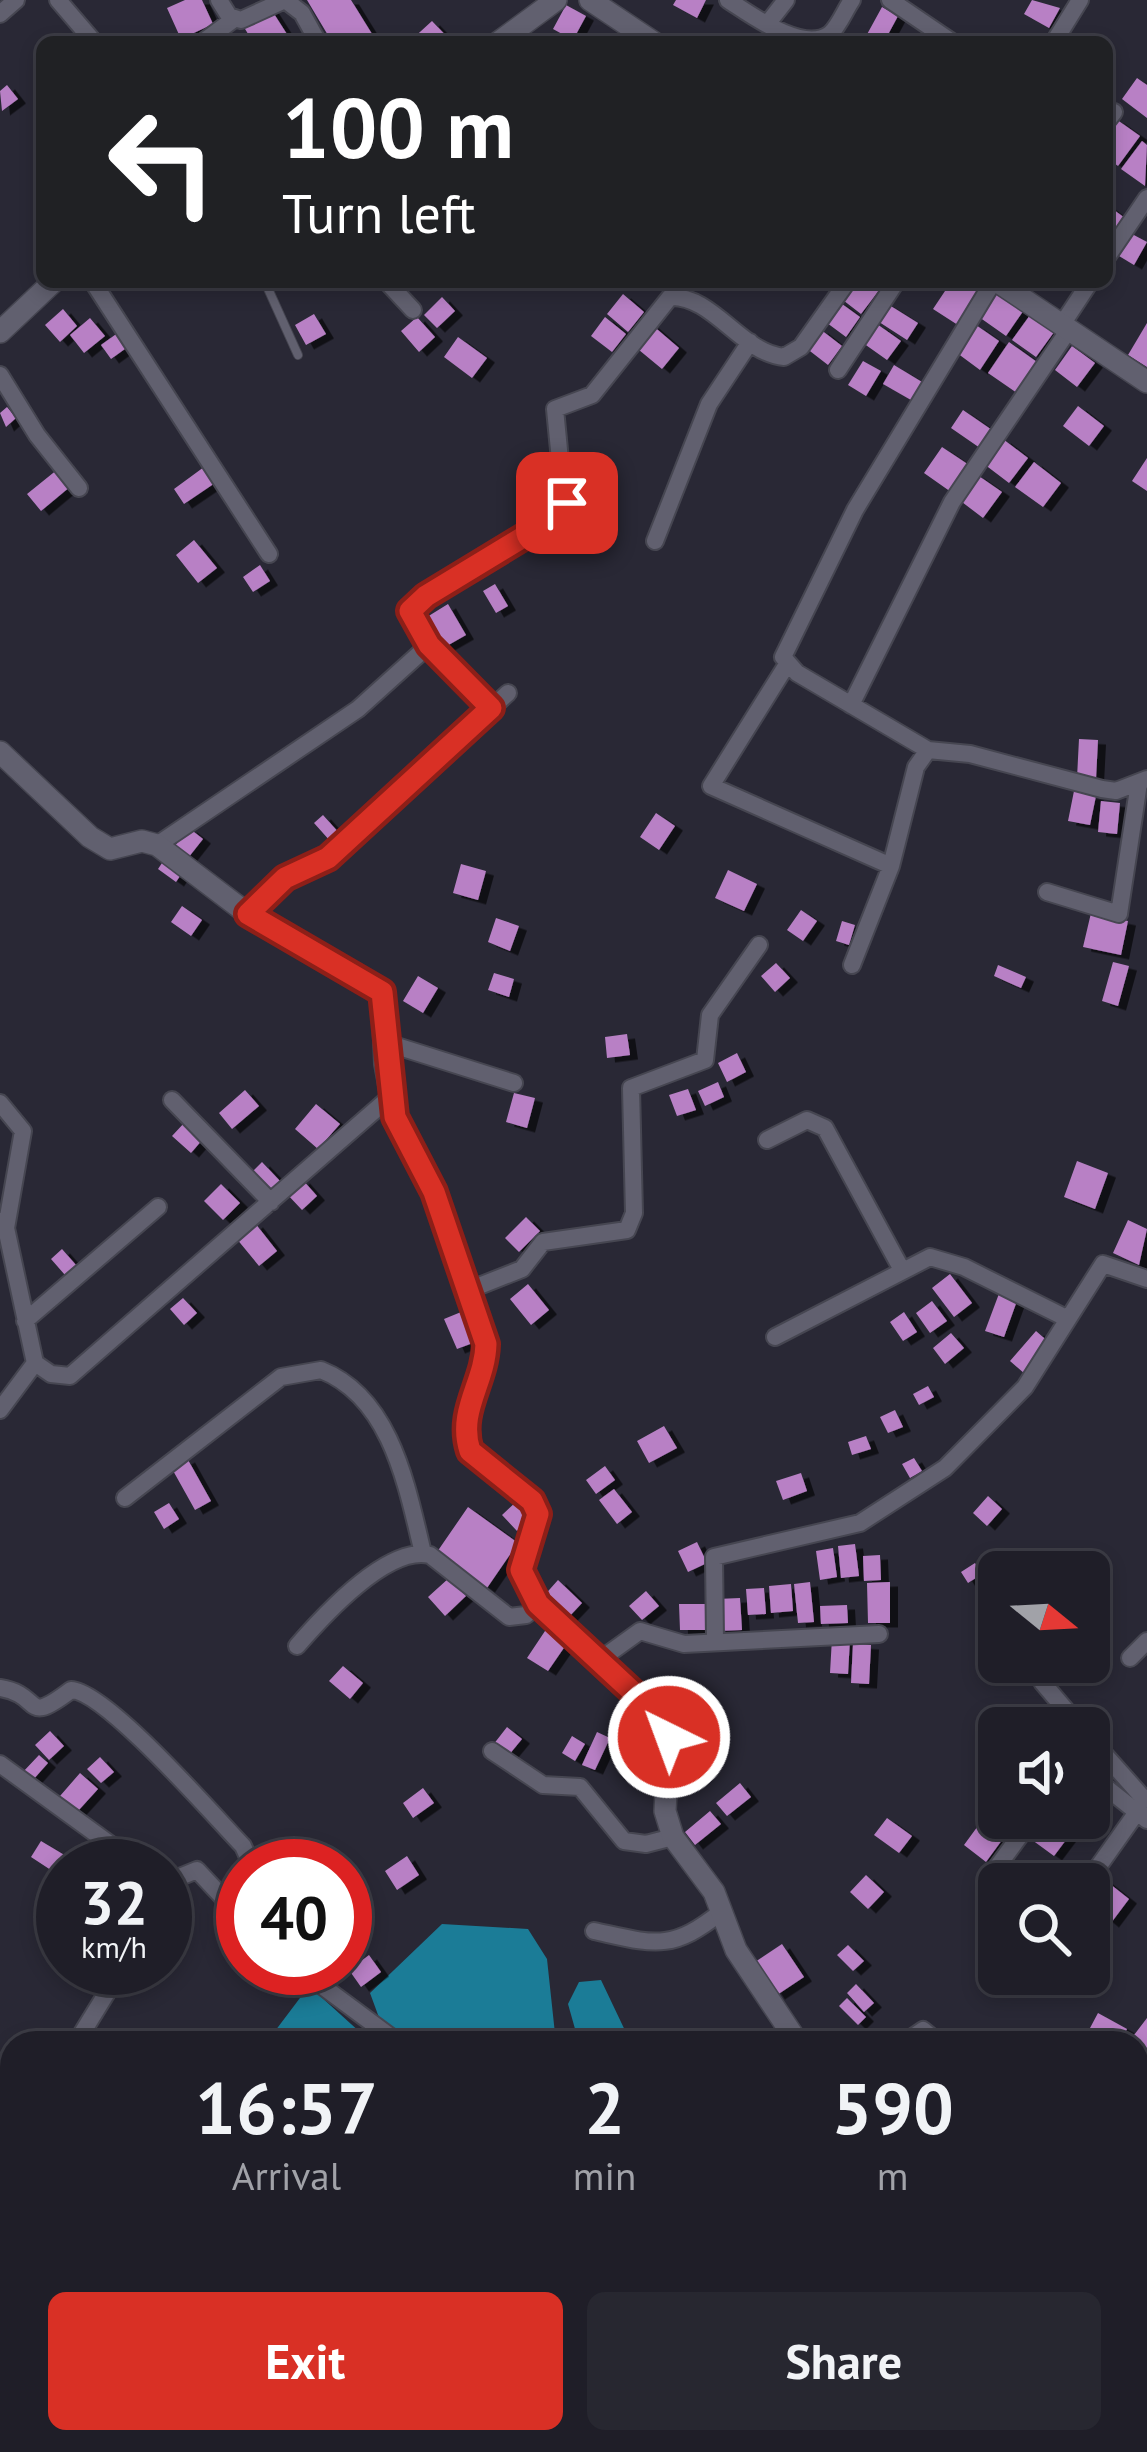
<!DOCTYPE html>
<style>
body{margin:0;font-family:"PT Sans",sans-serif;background:#272730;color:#f1f3f6;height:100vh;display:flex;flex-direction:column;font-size:45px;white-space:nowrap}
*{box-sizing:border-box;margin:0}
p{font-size:39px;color:#a1a2a8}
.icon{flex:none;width:66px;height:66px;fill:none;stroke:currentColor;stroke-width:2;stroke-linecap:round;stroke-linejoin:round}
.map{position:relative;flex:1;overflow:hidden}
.side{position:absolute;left:0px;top:2031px;width:1149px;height:423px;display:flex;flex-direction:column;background:#1f1e28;border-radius:36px 36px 0 0;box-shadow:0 6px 18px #0003,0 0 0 3px #3c3c45}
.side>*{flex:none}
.banner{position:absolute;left:36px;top:36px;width:1077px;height:252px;border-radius:18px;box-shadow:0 6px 18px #0003,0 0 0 3px #3c3c45;background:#202124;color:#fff;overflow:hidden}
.needle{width:78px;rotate:108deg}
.fabs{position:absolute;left:978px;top:1551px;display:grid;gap:24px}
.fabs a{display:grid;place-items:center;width:132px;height:132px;border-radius:18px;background:#1f1e28;box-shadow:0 6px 18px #0003,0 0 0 3px #3c3c45;font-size:60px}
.speed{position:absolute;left:36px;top:1839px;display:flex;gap:24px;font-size:60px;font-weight:700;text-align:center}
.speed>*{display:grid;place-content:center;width:156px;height:156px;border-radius:50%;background:#1f1e28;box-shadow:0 6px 18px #0003,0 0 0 3px #3c3c45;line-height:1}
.speed small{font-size:30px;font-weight:400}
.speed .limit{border:18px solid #d22;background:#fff;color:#111}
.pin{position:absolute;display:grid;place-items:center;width:102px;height:102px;color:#fff;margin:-51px;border-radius:24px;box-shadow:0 6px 18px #0006}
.me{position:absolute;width:132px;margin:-66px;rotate:318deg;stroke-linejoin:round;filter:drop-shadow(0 0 9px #0008)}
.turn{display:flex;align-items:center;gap:42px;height:252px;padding:0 48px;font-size:54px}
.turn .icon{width:156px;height:156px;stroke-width:2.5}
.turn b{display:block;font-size:84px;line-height:102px}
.eta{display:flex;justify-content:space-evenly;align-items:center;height:204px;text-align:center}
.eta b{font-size:72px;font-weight:600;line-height:84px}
.cta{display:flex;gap:24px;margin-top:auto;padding:24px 48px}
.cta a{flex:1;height:138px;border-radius:18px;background:#d93025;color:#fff;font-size:48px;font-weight:600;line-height:138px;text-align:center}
.cta a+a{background:#272730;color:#f1f3f6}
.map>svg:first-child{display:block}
.water{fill:#1b7c97}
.building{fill:#b880c5;filter:url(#shadow)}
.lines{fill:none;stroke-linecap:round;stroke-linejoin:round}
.service-casing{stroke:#464651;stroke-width:10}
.minor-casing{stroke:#464651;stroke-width:20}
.tertiary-casing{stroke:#464651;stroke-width:24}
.service{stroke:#61606f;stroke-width:8}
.minor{stroke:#61606f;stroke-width:16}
.tertiary{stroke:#61606f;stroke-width:21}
.route-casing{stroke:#8d1f18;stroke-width:30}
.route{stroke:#d93025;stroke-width:21}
</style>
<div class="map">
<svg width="1147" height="2452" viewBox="0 0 1147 2452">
<defs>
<filter id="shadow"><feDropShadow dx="8" dy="4.5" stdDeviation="0" flood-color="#0009"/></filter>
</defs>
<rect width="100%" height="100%" fill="#292835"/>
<path class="water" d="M 442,1924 L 528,1929 L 547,1959 L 556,2043 L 405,2043 L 381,2023 L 370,1993 Z
M 601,1980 L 631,2043 L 579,2043 L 568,2004 L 579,1982 Z
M 309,1986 L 372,2043 L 266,2043 Z"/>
<path class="building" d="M 185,0 L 202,0 L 213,24 L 181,39 L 167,8 Z
M 307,0 L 351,0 L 377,42 L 332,42 Z
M 676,0 L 706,0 L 697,18 L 673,5 Z
M 1032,0 L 1060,8 L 1049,28 L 1024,14 Z
M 566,5 L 586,16 L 573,40 L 553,29 Z
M 269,6 L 292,42 L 253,42 L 242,24 Z
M 882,7 L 898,16 L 884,42 L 872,42 L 865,38 Z
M 432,21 L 452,42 L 409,42 Z
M 1137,78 L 1147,85 L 1147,118 L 1122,99 Z
M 7,85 L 18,99 L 2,111 L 0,91 Z
M 1116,119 L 1140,136 L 1118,166 L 1107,158 L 1107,131 Z
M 1142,141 L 1147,145 L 1145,186 L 1121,169 Z
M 1107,205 L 1125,218 L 1107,243 Z
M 1132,234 L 1147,242 L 1134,265 L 1119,256 Z
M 850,282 L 869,282 L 880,289 L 861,314 L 839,297 Z
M 951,282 L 990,282 L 961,327 L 933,309 Z
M 999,288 L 1026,307 L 1006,336 L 979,317 Z
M 623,294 L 644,312 L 628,332 L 607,314 Z
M 442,297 L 455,311 L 437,328 L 424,315 Z
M 838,301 L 860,317 L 846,337 L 823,320 Z
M 886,303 L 918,323 L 907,340 L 876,320 Z
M 63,309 L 77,326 L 60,342 L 45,325 Z
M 1033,311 L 1057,328 L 1036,357 L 1012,340 Z
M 314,314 L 326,334 L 306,345 L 295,325 Z
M 417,317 L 435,337 L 419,352 L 401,331 Z
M 605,317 L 626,334 L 612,352 L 591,336 Z
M 90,318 L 105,336 L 84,353 L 70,335 Z
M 1147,323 L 1147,367 L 1128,355 Z
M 651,324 L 679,348 L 662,369 L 633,345 Z
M 877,324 L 901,341 L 887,360 L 863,343 Z
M 976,325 L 999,341 L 980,370 L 957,353 Z
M 820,329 L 842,346 L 828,365 L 806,348 Z
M 119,332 L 129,346 L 111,359 L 101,345 Z
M 458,337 L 487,358 L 472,378 L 444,357 Z
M 1009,342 L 1037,362 L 1017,393 L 988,373 Z
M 1072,346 L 1095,363 L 1077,387 L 1055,370 Z
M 863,361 L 881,371 L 866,396 L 848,385 Z
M 894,365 L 922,382 L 911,400 L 883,384 Z
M 1078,406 L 1104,426 L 1089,446 L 1063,426 Z
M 7,407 L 16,418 L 6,427 L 0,413 Z
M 963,410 L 992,430 L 980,448 L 951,428 Z
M 1003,439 L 1028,458 L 1009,483 L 984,464 Z
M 942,447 L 969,465 L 951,492 L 924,473 Z
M 1147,458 L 1147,491 L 1132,481 Z
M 1034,462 L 1061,483 L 1043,507 L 1015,487 Z
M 204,467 L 215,483 L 184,504 L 174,489 Z
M 58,469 L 71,486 L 41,511 L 27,494 Z
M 976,474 L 1002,492 L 983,518 L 958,499 Z
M 194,540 L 217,568 L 198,583 L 176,555 Z
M 260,565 L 270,581 L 253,592 L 243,577 Z
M 495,584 L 508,606 L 496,613 L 483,591 Z
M 448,604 L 466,635 L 445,647 L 427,617 Z
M 1079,739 L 1098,740 L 1096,779 L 1077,778 Z
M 1074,791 L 1096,796 L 1090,825 L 1068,821 Z
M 1101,801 L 1120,803 L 1117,834 L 1098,832 Z
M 656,813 L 675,826 L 659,850 L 640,837 Z
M 323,815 L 340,834 L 331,842 L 314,823 Z
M 189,828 L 203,839 L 188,858 L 174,847 Z
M 166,857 L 184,870 L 176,882 L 158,869 Z
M 461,864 L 486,871 L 478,900 L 453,893 Z
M 728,870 L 757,884 L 744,911 L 715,898 Z
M 182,906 L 202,920 L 191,936 L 171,922 Z
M 801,910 L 817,921 L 803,941 L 787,930 Z
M 1091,913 L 1128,921 L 1121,955 L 1083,947 Z
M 496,918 L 519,926 L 510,951 L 488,942 Z
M 842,921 L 855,925 L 849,945 L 836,941 Z
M 1113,962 L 1129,966 L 1118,1006 L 1102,1001 Z
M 776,963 L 790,978 L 775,992 L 761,976 Z
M 998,965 L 1026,977 L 1021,988 L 994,976 Z
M 494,973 L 514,979 L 509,997 L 488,990 Z
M 418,976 L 438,988 L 423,1013 L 403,1001 Z
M 627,1034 L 630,1055 L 607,1058 L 605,1037 Z
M 737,1053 L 746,1072 L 727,1082 L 718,1063 Z
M 718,1082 L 724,1097 L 705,1106 L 698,1091 Z
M 688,1089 L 696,1110 L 677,1116 L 669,1095 Z
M 245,1090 L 259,1106 L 232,1129 L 219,1113 Z
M 514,1093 L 535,1098 L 527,1128 L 506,1122 Z
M 316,1104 L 340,1124 L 318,1149 L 295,1129 Z
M 185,1122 L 203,1139 L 191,1153 L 172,1136 Z
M 1077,1161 L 1108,1173 L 1095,1209 L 1064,1197 Z
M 262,1162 L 280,1181 L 267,1192 L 250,1174 Z
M 302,1179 L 317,1196 L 302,1210 L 286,1193 Z
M 221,1184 L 240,1203 L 223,1220 L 204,1201 Z
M 526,1217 L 540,1231 L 519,1252 L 505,1238 Z
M 1128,1220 L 1147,1229 L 1139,1265 L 1113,1253 Z
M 255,1223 L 277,1251 L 259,1266 L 236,1238 Z
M 62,1249 L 76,1265 L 65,1275 L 51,1259 Z
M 950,1274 L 972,1303 L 954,1317 L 932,1288 Z
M 528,1284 L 549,1310 L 531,1325 L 510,1299 Z
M 1000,1291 L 1018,1298 L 1004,1337 L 985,1331 Z
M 183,1298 L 197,1313 L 184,1325 L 170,1309 Z
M 932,1301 L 947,1321 L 930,1333 L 916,1313 Z
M 466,1310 L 478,1341 L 457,1349 L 444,1319 Z
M 904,1312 L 917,1332 L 903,1341 L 890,1322 Z
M 1036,1331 L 1051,1344 L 1025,1374 L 1010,1361 Z
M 951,1333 L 964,1348 L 945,1364 L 933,1348 Z
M 928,1386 L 934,1397 L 919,1405 L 913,1394 Z
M 895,1410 L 903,1427 L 888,1433 L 880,1417 Z
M 664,1426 L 677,1448 L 649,1463 L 637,1441 Z
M 866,1436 L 871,1449 L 852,1455 L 848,1442 Z
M 187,1458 L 211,1501 L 195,1510 L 171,1467 Z
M 914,1458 L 922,1471 L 910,1478 L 902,1464 Z
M 605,1466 L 615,1480 L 596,1494 L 586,1480 Z
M 801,1473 L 807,1491 L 783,1500 L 776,1481 Z
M 614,1489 L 632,1512 L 617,1524 L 599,1500 Z
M 988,1496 L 1002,1509 L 987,1526 L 973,1513 Z
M 518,1500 L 533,1515 L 517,1531 L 502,1515 Z
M 169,1503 L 179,1519 L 164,1529 L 154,1512 Z
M 468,1507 L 518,1543 L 487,1588 L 437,1552 Z
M 697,1542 L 707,1563 L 688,1572 L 678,1551 Z
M 855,1544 L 859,1576 L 841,1578 L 838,1546 Z
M 833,1548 L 837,1577 L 820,1580 L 816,1551 Z
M 880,1555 L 881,1580 L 864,1581 L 863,1556 Z
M 975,1563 L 982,1574 L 968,1583 L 961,1572 Z
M 449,1578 L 466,1596 L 445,1616 L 428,1597 Z
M 558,1580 L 582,1603 L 566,1620 L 542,1598 Z
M 810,1582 L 814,1622 L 798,1623 L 794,1584 Z
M 890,1582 L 890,1623 L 868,1623 L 867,1583 Z
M 791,1584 L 793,1611 L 771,1613 L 769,1586 Z
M 764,1588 L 766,1614 L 748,1615 L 746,1589 Z
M 646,1591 L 659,1606 L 642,1620 L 629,1606 Z
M 1089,1595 L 1102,1611 L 1089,1622 Z
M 740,1598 L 742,1630 L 718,1631 L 717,1599 Z
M 679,1604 L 707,1604 L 707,1630 L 680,1630 Z
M 847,1605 L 848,1623 L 821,1624 L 820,1606 Z
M 549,1625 L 570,1639 L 548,1671 L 527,1658 Z
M 832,1638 L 850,1639 L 848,1674 L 830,1673 Z
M 853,1644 L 871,1645 L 869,1684 L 851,1683 Z
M 343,1666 L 363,1683 L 350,1699 L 329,1681 Z
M 507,1727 L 522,1739 L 508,1756 L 493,1745 Z
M 50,1731 L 64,1746 L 49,1760 L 35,1745 Z
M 597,1732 L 610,1738 L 595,1770 L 582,1765 Z
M 572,1736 L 585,1744 L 575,1761 L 562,1753 Z
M 39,1755 L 48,1763 L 32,1781 L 22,1773 Z
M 100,1757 L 114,1772 L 101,1783 L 87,1769 Z
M 80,1773 L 98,1789 L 78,1811 L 60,1796 Z
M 740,1783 L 751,1797 L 727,1816 L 716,1803 Z
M 423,1788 L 434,1803 L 413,1818 L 403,1803 Z
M 710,1811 L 721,1824 L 695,1845 L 685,1832 Z
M 887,1818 L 912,1836 L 899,1853 L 874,1835 Z
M 1042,1818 L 1061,1818 L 1075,1828 L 1054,1856 L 1028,1837 Z
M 983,1819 L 1005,1836 L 986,1862 L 964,1845 Z
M 41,1841 L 71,1859 L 60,1876 L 31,1857 Z
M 108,1847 L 126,1861 L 122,1866 L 93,1866 Z
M 407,1856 L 419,1875 L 397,1890 L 385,1871 Z
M 866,1875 L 884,1892 L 868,1909 L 850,1892 Z
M 1105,1880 L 1129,1899 L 1111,1923 L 1089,1905 Z
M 782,1944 L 804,1977 L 777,1995 L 755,1962 Z
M 848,1945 L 864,1961 L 853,1971 L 837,1955 Z
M 369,1955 L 381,1972 L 361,1987 L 349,1970 Z
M 856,1984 L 874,2003 L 864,2012 L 847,1993 Z
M 847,1998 L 866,2017 L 858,2025 L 839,2006 Z
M 1098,2013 L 1127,2029 L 1120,2043 L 1090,2028 Z
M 1147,2018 L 1147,2051 L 1131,2039 Z
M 1137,2322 L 1147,2333 L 1142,2351 L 1137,2345 Z
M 397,2442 L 415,2442 L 422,2447 L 404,2452 Z"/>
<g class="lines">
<g class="service-casing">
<path id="service" d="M 265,282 L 298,355"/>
</g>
<g class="minor-casing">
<path id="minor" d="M 58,0 L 94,42
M 219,0 L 229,16 L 241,20 L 285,0 L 302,13 L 318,42
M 728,0 C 750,14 803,54 830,34 C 839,26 845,10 852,0
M 890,0 L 952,42
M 0,14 L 16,0
M 768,23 L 786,0
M 203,42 L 234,19
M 1054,42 L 1080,0
M 1107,121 L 1114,112
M 1107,257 L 1147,198
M 93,282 L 269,554
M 387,282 L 413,310
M 1063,323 L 1090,282
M 838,370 L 896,282
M 0,375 L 37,435 L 79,488
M 655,541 L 709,404 L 750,342
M 786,666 L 711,786 L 891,866
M 851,705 L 952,502 L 1070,328
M 491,708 L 429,645 L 410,611 L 565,511 L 555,409 L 592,395 L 670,297 C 713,295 741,353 784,357 L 801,347 L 847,282
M 928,750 L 797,673 L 783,657 L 855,510 L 993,282
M 157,845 L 358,709 L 429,645
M 1047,892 L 1119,914 L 1139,783
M 248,914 L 285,878 L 328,858 L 508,693
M 852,965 L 891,866 L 916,767 L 928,750 L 970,754 L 1102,789 L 1116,791 L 1147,779
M 387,1043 L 514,1083
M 172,1100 L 271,1202
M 0,1103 L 23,1131 L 6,1228
M 767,1140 L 807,1120 L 825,1128 L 902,1270
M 0,1221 L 6,1228 L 35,1363 L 51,1374 L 70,1376 L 389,1098
M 469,1290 L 522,1269 L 543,1242 L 627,1230 L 634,1213 L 631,1088 L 705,1060 L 710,1015 L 759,945
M 25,1321 L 158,1207
M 775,1337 L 930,1257 L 964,1267 L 1068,1319
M 0,1410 L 35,1363
M 125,1498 L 281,1377 L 321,1370 C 392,1398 407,1488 423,1553
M 715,1639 L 714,1557 L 860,1523 L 945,1468 L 1025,1387 L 1103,1264 L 1147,1279
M 297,1646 C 323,1616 387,1545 430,1555 L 509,1617 L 526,1615 L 538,1604
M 1130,1658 L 1147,1641
M 597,1662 L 640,1631 L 684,1644 L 879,1634
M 1042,1682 L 1081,1728
M 0,1688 C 44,1695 22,1727 71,1690 C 106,1691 214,1816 243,1846 L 252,1866
M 1089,1737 L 1145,1800
M 492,1751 L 543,1785 L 580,1787 L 624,1841 L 646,1844 L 673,1837
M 0,1764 L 140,1866
M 1089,1774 L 1147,1820
M 997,1867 L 1033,1818
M 165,1883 L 197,1870 L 243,1919
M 1086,1884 L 1147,1798
M 227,1900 L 243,1884
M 594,1931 C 654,1944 671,1952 721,1912
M 298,1968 L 399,2043
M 76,2043 L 122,1968
M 904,2043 L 923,2030 L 939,2043
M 0,2154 L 12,2136
M 1137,2168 L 1147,2163
M 1137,2368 L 1147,2355
M 0,2427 L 12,2437
M 19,2442 L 33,2452
M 749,2442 L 765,2452
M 803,2442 L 814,2452
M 91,2452 L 99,2442
M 233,2452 L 240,2442
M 705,2452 L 713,2442
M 780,2452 L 790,2442
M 845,2452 L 859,2442
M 959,2452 L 975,2442
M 1037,2452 L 1059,2442"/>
</g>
<g class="tertiary-casing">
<path id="tertiary" d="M 590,0 L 653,42
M 499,42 L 556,0
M 998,282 L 1147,382
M 0,332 L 53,282
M 0,752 L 90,837 L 110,849 L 142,841 L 157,845 L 248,914 L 382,992 L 385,1064 L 395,1117 L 434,1192 L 486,1344 C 485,1383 457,1411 470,1451 L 532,1501 L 538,1514 L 521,1570 L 538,1604 L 664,1721 L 669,1737 L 665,1811 L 673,1837 L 714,1892 L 736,1950 L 798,2043
M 1013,2442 L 1017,2452"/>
</g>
<use href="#service" class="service"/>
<use href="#minor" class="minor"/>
<use href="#tertiary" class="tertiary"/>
</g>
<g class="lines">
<g class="route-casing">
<path id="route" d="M 567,503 L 558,516 L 426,596 L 410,611 L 429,645 L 491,708 L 328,858 L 285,878 L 248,914 L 382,992 L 395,1117 L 434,1192 L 486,1344 C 485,1383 457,1411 470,1451 L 532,1501 L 538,1514 L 521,1570 L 538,1604 L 664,1721 L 669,1737"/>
</g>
<use href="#route" class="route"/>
</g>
</svg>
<div class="fabs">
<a><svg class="needle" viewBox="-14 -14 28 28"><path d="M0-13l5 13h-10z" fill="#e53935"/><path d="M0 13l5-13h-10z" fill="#a1a2a8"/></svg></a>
<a><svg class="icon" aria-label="sound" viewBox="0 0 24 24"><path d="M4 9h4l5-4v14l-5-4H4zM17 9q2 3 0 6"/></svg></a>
<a><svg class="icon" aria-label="search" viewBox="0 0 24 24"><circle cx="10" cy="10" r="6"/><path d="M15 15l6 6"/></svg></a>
</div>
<div class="speed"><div>32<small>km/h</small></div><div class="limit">40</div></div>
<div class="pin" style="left:567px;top:503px;background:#d93025"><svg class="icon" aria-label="arrive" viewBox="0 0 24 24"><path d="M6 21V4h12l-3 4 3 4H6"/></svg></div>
<svg class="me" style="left:669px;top:1737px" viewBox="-20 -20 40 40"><circle r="17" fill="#d93025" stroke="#fff" stroke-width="3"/><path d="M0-11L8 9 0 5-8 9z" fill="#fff"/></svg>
<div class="banner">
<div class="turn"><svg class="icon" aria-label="left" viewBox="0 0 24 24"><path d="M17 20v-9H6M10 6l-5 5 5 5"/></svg><div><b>100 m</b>Turn left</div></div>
</div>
<section class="side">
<div class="eta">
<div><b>16:57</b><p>Arrival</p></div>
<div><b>2</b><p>min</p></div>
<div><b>590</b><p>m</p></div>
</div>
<div class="cta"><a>Exit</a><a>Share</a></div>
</section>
</div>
